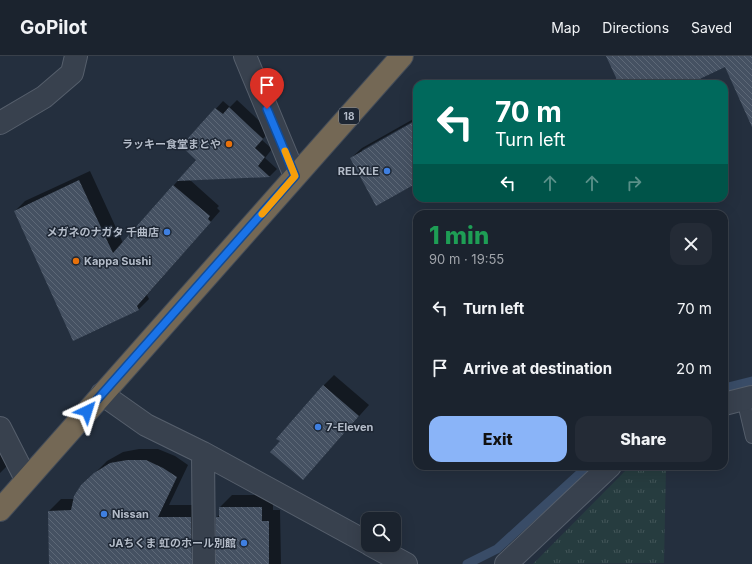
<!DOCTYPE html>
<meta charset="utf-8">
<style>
body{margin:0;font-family:Inter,"Noto Sans JP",sans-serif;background:#242b36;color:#f1f3f6;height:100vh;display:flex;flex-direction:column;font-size:15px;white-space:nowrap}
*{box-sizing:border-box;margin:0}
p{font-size:13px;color:#a0a4aa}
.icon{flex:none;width:22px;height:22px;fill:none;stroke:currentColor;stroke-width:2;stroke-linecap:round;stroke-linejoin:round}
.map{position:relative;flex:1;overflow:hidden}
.sheet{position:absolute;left:413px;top:154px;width:315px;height:260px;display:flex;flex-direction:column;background:#1b232e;border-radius:12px;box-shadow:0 4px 16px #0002,0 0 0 1px #39404a}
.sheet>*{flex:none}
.banner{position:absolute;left:413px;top:24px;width:315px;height:122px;border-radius:12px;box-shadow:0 4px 16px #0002,0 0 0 1px #39404a;background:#00695c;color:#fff;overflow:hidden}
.controls{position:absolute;left:361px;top:456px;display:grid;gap:8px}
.controls a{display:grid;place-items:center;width:40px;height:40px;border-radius:8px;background:#1b232e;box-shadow:0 4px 16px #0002,0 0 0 1px #39404a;font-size:20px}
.pin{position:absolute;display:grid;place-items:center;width:34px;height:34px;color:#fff;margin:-41px -17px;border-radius:50% 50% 50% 0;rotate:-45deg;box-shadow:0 0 4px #0007}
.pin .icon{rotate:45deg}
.me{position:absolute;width:44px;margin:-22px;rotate:41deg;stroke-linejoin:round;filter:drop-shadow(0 0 3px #0008)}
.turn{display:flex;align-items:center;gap:14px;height:84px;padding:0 16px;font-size:18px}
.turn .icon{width:52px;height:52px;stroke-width:2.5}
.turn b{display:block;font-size:28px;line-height:34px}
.lanes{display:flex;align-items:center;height:38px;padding:0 16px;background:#0003;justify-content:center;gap:20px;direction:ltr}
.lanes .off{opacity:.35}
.round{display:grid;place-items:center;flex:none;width:42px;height:42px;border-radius:12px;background:#242b36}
.head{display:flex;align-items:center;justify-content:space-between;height:68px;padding:0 16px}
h1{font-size:24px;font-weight:800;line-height:30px;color:#1e9e55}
.cta{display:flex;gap:8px;margin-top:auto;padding:8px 16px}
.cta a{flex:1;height:46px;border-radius:12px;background:#8ab4f8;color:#111;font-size:16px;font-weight:800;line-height:46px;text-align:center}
.cta a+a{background:#242b36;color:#f1f3f6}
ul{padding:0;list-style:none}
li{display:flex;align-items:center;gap:12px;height:60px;padding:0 16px}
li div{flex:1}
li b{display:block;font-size:15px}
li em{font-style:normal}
header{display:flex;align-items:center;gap:24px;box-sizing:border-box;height:56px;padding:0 20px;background:#1b232e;border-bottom:1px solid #39404a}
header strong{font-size:19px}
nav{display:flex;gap:22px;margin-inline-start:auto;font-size:14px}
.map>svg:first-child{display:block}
.grass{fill:url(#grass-tufts)}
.shadow{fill:#0007}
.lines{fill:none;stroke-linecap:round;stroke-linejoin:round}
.stream{stroke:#394c67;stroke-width:9}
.building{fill:url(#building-back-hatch)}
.lane-casing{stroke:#565f6c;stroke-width:14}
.street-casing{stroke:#565f6c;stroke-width:24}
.highway-casing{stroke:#434c59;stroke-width:24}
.lane{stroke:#38414e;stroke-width:12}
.street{stroke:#38414e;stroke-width:22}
.highway{stroke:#746855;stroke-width:22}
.route-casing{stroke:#114b97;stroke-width:10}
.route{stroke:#1a73e8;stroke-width:7}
.slow{stroke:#f59e0b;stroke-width:7}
.food-dot{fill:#e8710a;stroke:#1d2633;stroke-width:1.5}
.shop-dot{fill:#3f7fe0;stroke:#1d2633;stroke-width:1.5}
.labels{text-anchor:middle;stroke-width:3;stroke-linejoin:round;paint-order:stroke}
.shield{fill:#1d2633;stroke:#878f9c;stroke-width:1}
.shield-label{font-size:10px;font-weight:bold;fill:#b4bcc9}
.poi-label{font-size:11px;font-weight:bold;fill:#b4bcc9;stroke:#1d2633;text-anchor:end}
</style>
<header>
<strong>GoPilot</strong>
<nav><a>Map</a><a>Directions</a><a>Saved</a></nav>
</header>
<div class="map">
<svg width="752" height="508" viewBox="0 0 752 508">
<defs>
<pattern id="grass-tufts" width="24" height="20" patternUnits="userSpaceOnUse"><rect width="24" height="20" fill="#263c3f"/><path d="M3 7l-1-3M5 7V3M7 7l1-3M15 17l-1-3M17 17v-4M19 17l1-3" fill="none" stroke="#435659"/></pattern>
<pattern id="building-back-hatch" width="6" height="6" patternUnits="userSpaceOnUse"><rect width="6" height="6" fill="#455162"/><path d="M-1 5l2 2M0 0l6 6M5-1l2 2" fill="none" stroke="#5d6877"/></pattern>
</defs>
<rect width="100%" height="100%" fill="#242f3e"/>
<path class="grass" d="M 630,410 L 662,410 L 666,412 L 664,507 L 533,508 Z"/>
<path class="shadow" d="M 237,44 L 270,75 L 262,84 L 272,93 L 265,102 L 277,113 L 270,120 L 190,124 L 219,150 L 217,152 L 220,155 L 147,239 L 149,243 L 139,253 L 74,283 L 15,155 L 25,145 L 90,115 L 123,187 L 197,103 L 182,90 L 223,45 L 230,51 Z
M 417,61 L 417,63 L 362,94 L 362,97 L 417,66 L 417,126 L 351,102 L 362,92 Z
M 417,184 L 417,198 L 413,187 Z
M 334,319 L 369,349 L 303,423 L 281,385 L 323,330 Z
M 0,390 L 7,410 L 0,417 Z
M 139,393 L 158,393 L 175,400 L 188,409 L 169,449 L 202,449 L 212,508 L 50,508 L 49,455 L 61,443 L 75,443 L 94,418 L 107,405 L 123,396 Z
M 232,439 L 273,439 L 273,454 L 280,454 L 281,508 L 217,508 L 217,461 L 220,458 L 220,451 Z"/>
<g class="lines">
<path class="stream" d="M 724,332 L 752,325
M 467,508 L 497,493 L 588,410"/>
</g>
<path class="building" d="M 606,0 L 752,0 L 752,71 L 725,11 L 689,28 L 619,28 Z
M 229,51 L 263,83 L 255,92 L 265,101 L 258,110 L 270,121 L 177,125 L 196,104 L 181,90 L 215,52 L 223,58 Z
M 417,64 L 417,127 L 376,150 L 350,102 Z
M 79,124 L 113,197 L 173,129 L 210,160 L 208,163 L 211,166 L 137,250 L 139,254 L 73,285 L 14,155 Z
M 323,329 L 359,360 L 303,424 L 270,396 L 280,385 L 276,383 Z
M 127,404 L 146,404 L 163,412 L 177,421 L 158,461 L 191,461 L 192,508 L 49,508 L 48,455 L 71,454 L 74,440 L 81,429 L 94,417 L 110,407 Z
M 219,451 L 262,451 L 262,465 L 269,465 L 269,508 L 216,508 L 216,461 L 219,461 Z"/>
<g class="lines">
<g class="lane-casing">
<path id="lane" d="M 743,343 L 752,381"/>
</g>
<g class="street-casing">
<path id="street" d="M 245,0 L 295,120
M 0,67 L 44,41 L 72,17 L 76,0
M 102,338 L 146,369 L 203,397 L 368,487
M 724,348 L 752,341
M 0,372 L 26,423
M 203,397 L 204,508
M 371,489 L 406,508
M 506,508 L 610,410"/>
</g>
<g class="highway-casing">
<path id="highway" d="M 0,454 L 402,0"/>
</g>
<use href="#lane" class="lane"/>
<use href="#street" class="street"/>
<use href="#highway" class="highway"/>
</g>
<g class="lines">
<g class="route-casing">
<path id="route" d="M 87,355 L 295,120 L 267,53"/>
</g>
<use href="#route" class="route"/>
<path class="slow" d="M 262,158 L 295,120 L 285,95"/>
</g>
<g class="food-dot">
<circle cx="229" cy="88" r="4"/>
<circle cx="76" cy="205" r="4"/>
</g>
<g class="shop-dot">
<circle cx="387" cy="115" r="4"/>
<circle cx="167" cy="176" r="4"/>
<circle cx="318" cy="371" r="4"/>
<circle cx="104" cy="458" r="4"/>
<circle cx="244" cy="487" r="4"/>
</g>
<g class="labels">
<rect class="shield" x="339" y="52" width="20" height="16" rx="3"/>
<g class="shield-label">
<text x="349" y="64">18</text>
</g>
<g class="poi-label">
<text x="221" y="92">ラッキー食堂まとや</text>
<text x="379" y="119">RELXLE</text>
<text x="159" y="180">メガネのナガタ 千曲店</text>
<text x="84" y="209" text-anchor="start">Kappa Sushi</text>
<text x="326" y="375" text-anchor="start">7-Eleven</text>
<text x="112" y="462" text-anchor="start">Nissan</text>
<text x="236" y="491">JAちくま 虹のホール別館</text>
</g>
</g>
</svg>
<div class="controls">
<a><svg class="icon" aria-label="search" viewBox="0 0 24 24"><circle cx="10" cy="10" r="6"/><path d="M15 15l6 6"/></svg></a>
</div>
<div class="pin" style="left:267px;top:53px;background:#d93025"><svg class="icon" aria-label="arrive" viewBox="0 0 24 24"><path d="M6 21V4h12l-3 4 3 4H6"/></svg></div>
<svg class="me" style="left:87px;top:355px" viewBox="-20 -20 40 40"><path d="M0-17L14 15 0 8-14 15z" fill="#1a73e8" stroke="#fff" stroke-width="4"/></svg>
<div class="banner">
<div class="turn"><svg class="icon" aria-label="left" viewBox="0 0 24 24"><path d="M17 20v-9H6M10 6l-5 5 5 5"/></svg><div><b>70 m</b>Turn left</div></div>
<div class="lanes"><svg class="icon" aria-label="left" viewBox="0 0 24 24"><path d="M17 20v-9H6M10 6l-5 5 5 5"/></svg><svg class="icon off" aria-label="ahead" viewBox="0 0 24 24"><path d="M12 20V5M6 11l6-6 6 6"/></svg><svg class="icon off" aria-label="ahead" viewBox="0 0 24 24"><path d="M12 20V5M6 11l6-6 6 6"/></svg><svg class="icon off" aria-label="right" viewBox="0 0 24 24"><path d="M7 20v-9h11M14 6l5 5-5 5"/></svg></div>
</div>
<section class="sheet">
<div class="head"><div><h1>1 min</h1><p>90 m · 19:55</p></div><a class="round"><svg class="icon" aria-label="close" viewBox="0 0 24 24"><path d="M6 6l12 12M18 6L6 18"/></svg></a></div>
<ul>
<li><svg class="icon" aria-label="left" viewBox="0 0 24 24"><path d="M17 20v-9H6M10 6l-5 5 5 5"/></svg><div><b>Turn left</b></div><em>70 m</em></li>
<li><svg class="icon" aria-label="arrive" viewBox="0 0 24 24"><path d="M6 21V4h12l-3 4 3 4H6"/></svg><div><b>Arrive at destination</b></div><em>20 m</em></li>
</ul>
<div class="cta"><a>Exit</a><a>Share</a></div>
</section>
</div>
